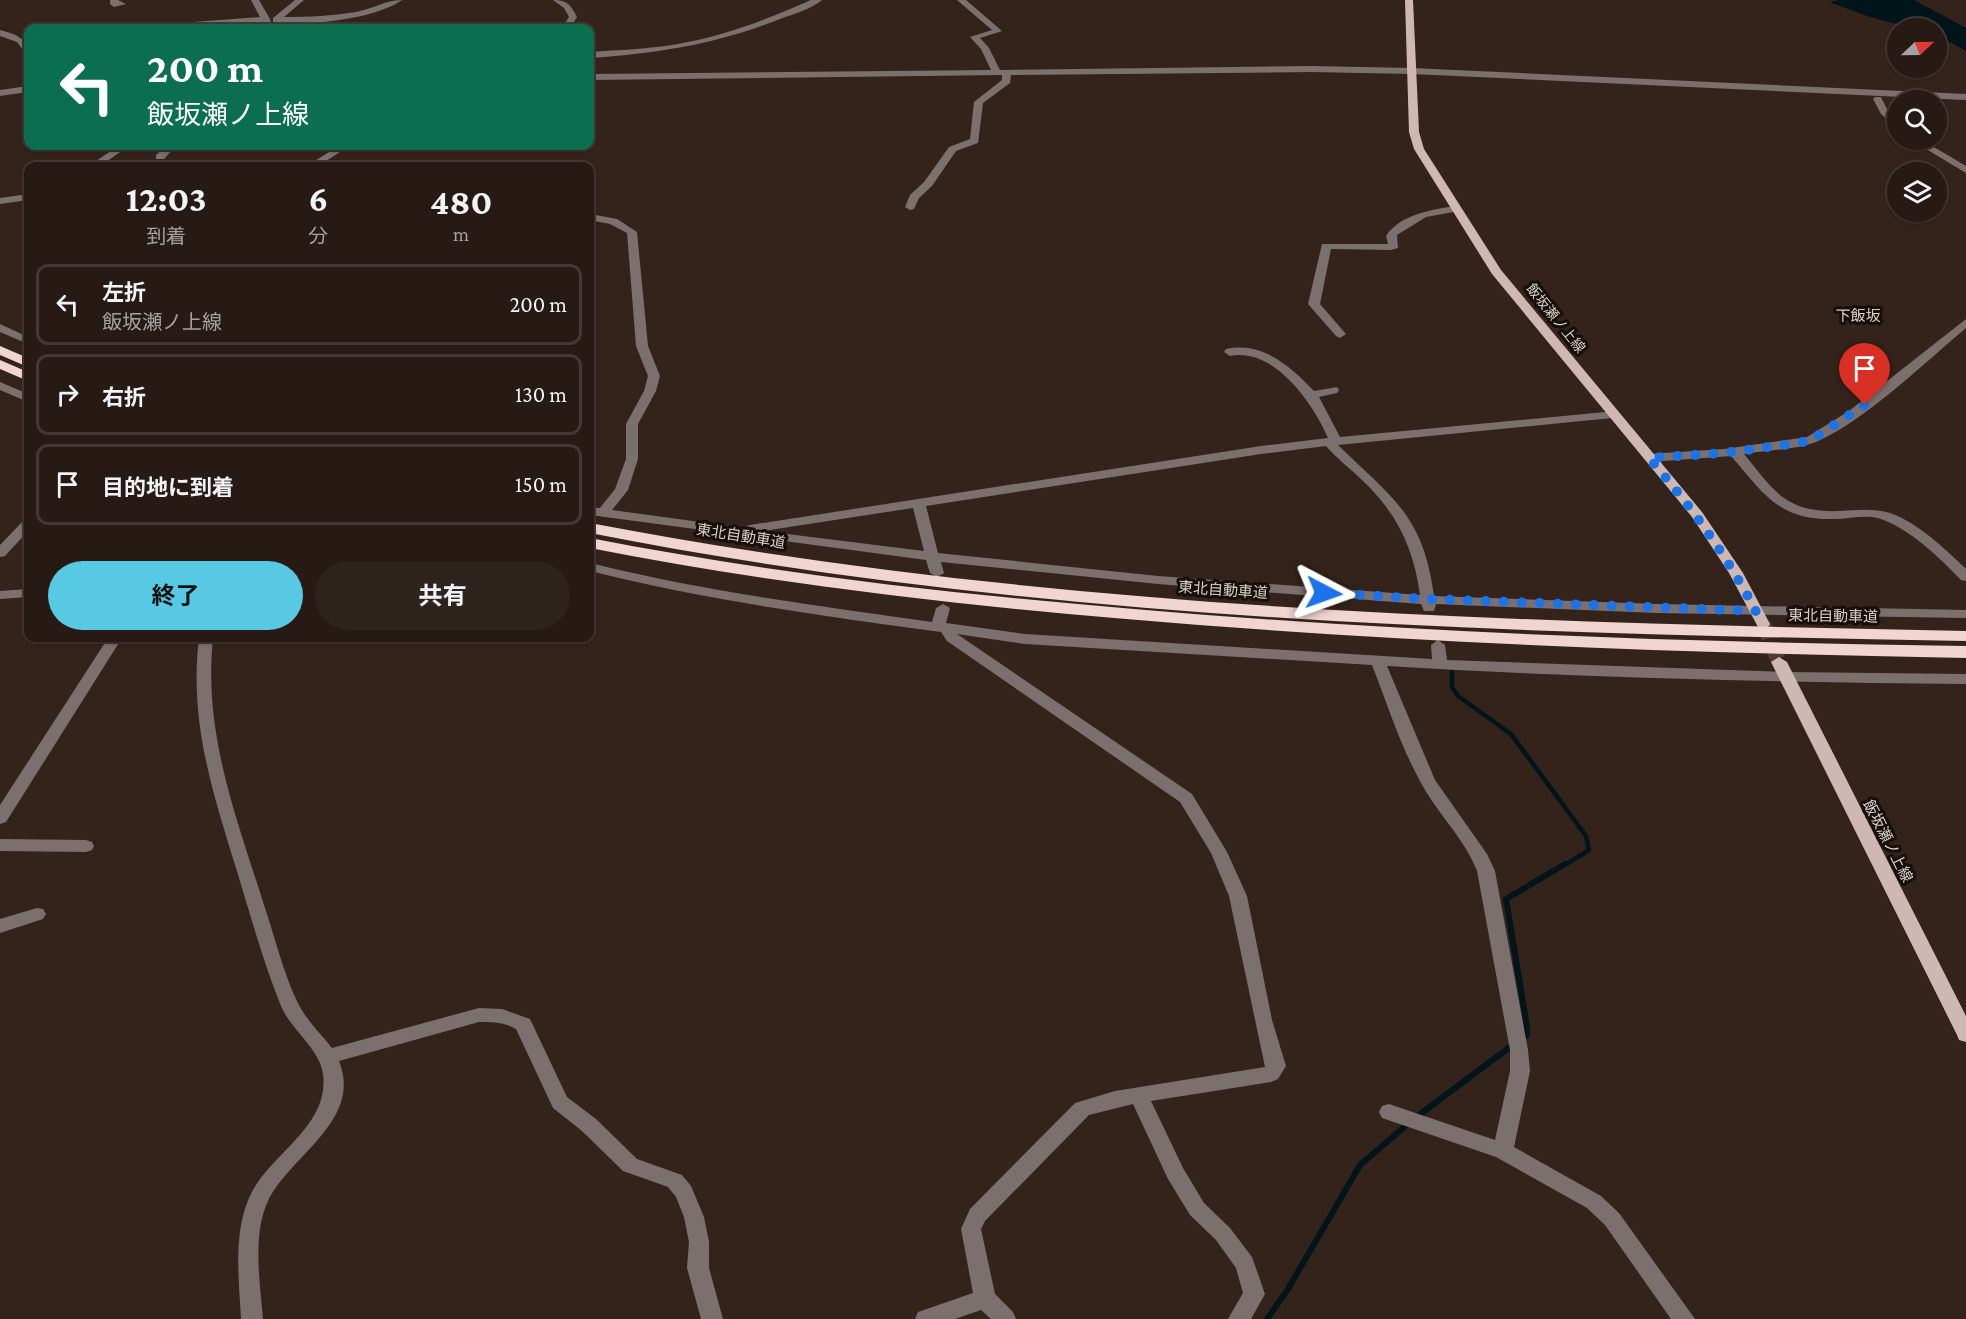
<!DOCTYPE html>
<html lang="ja">
<meta charset="utf-8">
<style>
body{margin:0;font-family:"Crimson Pro","Noto Sans JP",serif;background:#2f231d;color:#f1f3f6;height:100vh;display:flex;flex-direction:column;font-size:22px;white-space:nowrap}
*{box-sizing:border-box;margin:0}
p{font-size:20px;color:#a4a1a0}
.icon{flex:none;width:33px;height:33px;fill:none;stroke:currentColor;stroke-width:2;stroke-linecap:round;stroke-linejoin:round}
.map{position:relative;flex:1;overflow:hidden}
.drawer{position:absolute;left:24px;top:162px;width:570px;height:480px;display:flex;flex-direction:column;background:#271a14;border-radius:12px;box-shadow:0 2px 4px #0004,0 0 0 2px #433834}
.drawer>*{flex:none}
.banner{position:absolute;left:24px;top:24px;width:570px;height:126px;border-radius:12px;box-shadow:0 2px 4px #0004,0 0 0 2px #433834;background:#0b6e4f;color:#fff;overflow:hidden}
.needle{width:39px;rotate:68deg}
.controls{position:absolute;left:1887px;top:18px;display:grid;gap:12px}
.controls a{display:grid;place-items:center;width:60px;height:60px;border-radius:50%;background:#271a14;box-shadow:0 2px 4px #0004,0 0 0 2px #433834;font-size:30px}
.pin{position:absolute;display:grid;place-items:center;width:51px;height:51px;color:#fff;margin:-62px -26px;border-radius:50% 50% 50% 0;rotate:-45deg;box-shadow:0 0 6px #0007}
.pin .icon{rotate:45deg}
.me{position:absolute;width:66px;margin:-33px;rotate:94deg;stroke-linejoin:round;filter:drop-shadow(0 0 4px #0008)}
.turn{display:flex;align-items:center;gap:21px;height:126px;padding:0 24px;font-size:27px}
.turn .icon{width:78px;height:78px;stroke-width:2.5}
.turn b{display:block;font-size:42px;line-height:51px}
.eta{display:flex;justify-content:space-evenly;align-items:center;height:102px;text-align:center}
.eta b{font-size:36px;font-weight:700;line-height:42px}
.cta{display:flex;gap:12px;margin-top:auto;padding:12px 24px}
.cta a{flex:1;height:69px;border-radius:36px;background:#57c9e2;color:#111;font-size:24px;font-weight:700;line-height:69px;text-align:center}
.cta a+a{background:#2f231d;color:#f1f3f6}
ul{padding:0;list-style:none}
li{display:flex;align-items:center;gap:18px;height:81px;margin:0 12px 9px;padding:0 12px;border:3px solid #433834;border-radius:12px}
li div{flex:1}
li b{display:block;font-size:22px}
li em{font-style:normal}
.map>svg:first-child{display:block}
.water{fill:#001519}
.lines{fill:none;stroke-linecap:round;stroke-linejoin:round}
.stream-far1{stroke:#001519;stroke-width:4.5}
.stream{stroke:#001519;stroke-width:6}
.major-tunnel{stroke:#4d3d34;stroke-width:15;stroke-dasharray:15 8;stroke-linecap:butt}
.minor{fill:#7b706e;fill-rule:evenodd}
.major{fill:#cfb8b4;fill-rule:evenodd}
.highway{fill:#f0d5d0;fill-rule:evenodd}
.route{stroke:#1a73e8;stroke-width:10;stroke-dasharray:0 18}
.labels{text-anchor:middle;stroke-width:6;stroke-linejoin:round;paint-order:stroke}
.far-street-label{font-size:14px;fill:#dbcfc9;stroke:#160e0a}
.far-quarter-label{font-size:15px;fill:#dbcfc9;stroke:#160e0a}
.street-label{font-size:15px;fill:#dbcfc9;stroke:#160e0a}
</style>
<div class="map">
<svg width="1966" height="1319" viewBox="0 0 1966 1319">
<rect width="100%" height="100%" fill="#34231a"/>
<path class="water" d="M 1839,0 L 1914,0 L 1966,28 L 1966,51 L 1937,35 L 1936,28 C 1898,28 1865,16 1830,2 Z"/>
<g class="lines">
<path class="stream-far1" d="M 1452,672 L 1452,687 L 1458,696 L 1511,734 L 1586,836 L 1589,850 L 1563,866"/>
<path class="stream" d="M 1521,1039 L 1527,1035 L 1527,1027 L 1506,899 L 1565,864
M 1415,1118 L 1514,1044
M 1267,1319 L 1288,1289 L 1360,1165 L 1409,1123"/>
<path class="major-tunnel" d="M 1763,624 L 1779,662"/>
<path class="minor" d="M 110,0 L 118,0 L 126,4 L 114,7 L 110,4 Z
M 251,0 L 259,0 L 270,19 L 272,28 L 266,28 L 262,22 L 180,28 L 150,28 L 154,25 L 260,17 Z
M 295,0 L 304,0 L 284,17 C 309,17 332,16 356,12 C 373,9 385,0 402,0 C 376,19 305,27 273,22 L 273,18 Z
M 553,0 C 567,0 571,5 577,17 L 570,28 L 562,28 L 569,17 L 564,8 Z
M 811,0 L 822,0 C 811,9 794,14 780,19 C 718,44 656,54 590,58 L 590,52 C 619,50 649,49 678,44 C 725,36 768,19 811,0 Z
M 957,0 L 966,0 L 1002,31 L 980,38 L 989,48 L 1000,70 L 1311,66 L 1412,68 L 1966,94 L 1966,100 L 1412,74 L 1311,72 L 1011,75 L 1010,83 L 983,103 L 978,143 L 956,151 L 932,186 L 919,198 L 914,209 L 910,210 L 905,207 L 910,195 L 924,182 L 949,147 L 970,139 L 974,102 L 1002,80 L 1002,75 L 590,80 L 590,74 L 991,70 L 981,49 L 970,37 L 992,30 Z
M 97,25 L 119,25 L 123,28 L 93,28 Z
M 0,30 C 14,34 28,37 28,54 L 25,53 L 17,42 L 0,36 Z
M 28,86 L 28,92 L 0,96 L 0,90 Z
M 1875,97 L 1881,97 L 1888,111 L 1898,120 L 1898,129 L 1881,114 L 1873,99 Z
M 1911,140 L 1922,140 L 1966,166 L 1966,173 Z
M 118,146 L 129,146 L 100,166 L 89,166 Z
M 166,146 L 176,146 L 164,159 L 156,159 L 156,155 Z
M 267,146 C 282,144 334,142 345,149 L 318,166 L 307,166 L 329,152 L 272,149 Z
M 28,194 L 28,200 L 0,204 L 0,198 Z
M 1455,206 L 1460,209 L 1459,211 L 1426,217 L 1397,235 L 1398,248 L 1391,250 L 1331,249 L 1320,304 L 1346,334 L 1340,338 L 1336,336 L 1308,304 L 1322,244 L 1388,244 L 1386,236 C 1401,214 1431,210 1455,206 Z
M 590,214 L 617,219 L 637,232 L 648,346 L 660,376 L 656,391 L 638,424 L 638,459 L 628,490 L 612,510 L 744,528 L 750,525 L 1261,446 L 1328,438 C 1313,403 1274,347 1230,356 L 1224,352 L 1226,349 C 1262,341 1290,366 1314,391 L 1337,387 L 1339,390 L 1337,393 L 1319,397 L 1340,437 L 1616,411 L 1618,414 L 1612,418 L 1338,445 C 1392,498 1423,514 1434,596 L 1657,604 L 1966,610 L 1966,618 L 1657,613 L 1436,604 L 1434,611 L 1424,611 L 1421,604 L 1158,584 L 941,562 L 944,573 L 937,577 L 930,573 L 926,560 L 590,515 L 590,507 L 600,508 L 615,489 L 626,459 L 626,424 L 644,391 L 648,376 L 636,346 L 627,233 L 610,224 L 590,220 ZM 1326,446 C 1337,459 1351,469 1363,481 C 1397,513 1414,549 1420,595 L 1158,576 L 938,553 L 926,506 L 1261,454 ZM 913,508 L 924,551 L 763,531 Z
M 1966,319 L 1966,328 C 1923,364 1866,420 1816,442 C 1800,449 1762,451 1744,454 C 1775,492 1786,513 1840,511 C 1857,510 1874,508 1890,513 C 1918,523 1943,547 1964,567 L 1966,569 L 1966,581 L 1961,580 C 1939,557 1911,530 1881,519 C 1867,514 1849,519 1835,519 C 1779,521 1764,494 1731,456 L 1649,462 L 1643,458 L 1649,454 L 1724,449 L 1807,437 L 1849,411 Z
M 0,324 L 28,337 L 28,344 L 0,332 Z
M 0,382 L 28,394 L 28,402 L 0,390 Z
M 28,520 L 28,531 L 5,556 L 0,557 L 0,545 L 23,521 Z
M 590,563 C 703,591 817,606 932,622 L 936,608 L 943,604 L 950,608 L 946,623 L 1025,634 L 1432,659 L 1431,645 L 1438,640 L 1445,645 L 1447,660 L 1786,672 L 1966,674 L 1966,684 C 1773,682 1580,678 1387,666 L 1435,780 L 1487,854 L 1495,871 L 1528,1050 L 1530,1071 L 1514,1147 L 1601,1196 L 1619,1213 L 1695,1319 L 1671,1319 L 1605,1225 L 1587,1208 L 1496,1157 L 1382,1118 L 1379,1112 L 1382,1106 L 1389,1104 L 1495,1140 L 1510,1071 L 1510,1050 L 1477,871 C 1465,839 1436,812 1420,781 C 1400,745 1387,703 1372,665 L 1025,644 L 957,634 L 1192,794 L 1227,852 L 1247,896 L 1272,1020 L 1286,1066 L 1278,1079 L 1271,1082 L 1151,1101 L 1183,1168 L 1204,1203 L 1230,1228 L 1252,1257 L 1265,1294 L 1251,1319 L 1228,1319 L 1243,1293 L 1236,1268 L 1216,1240 L 1190,1215 L 1168,1179 L 1133,1104 L 1089,1115 L 985,1221 L 981,1229 L 995,1294 L 1013,1312 L 1016,1319 L 991,1319 L 981,1310 L 955,1319 L 915,1319 L 918,1312 L 973,1293 L 961,1229 L 970,1209 L 1075,1103 L 1115,1091 L 1265,1067 L 1229,896 L 1211,853 L 1180,802 L 947,641 L 941,632 C 823,616 706,600 590,571 Z
M 28,589 L 28,597 L 0,599 L 0,591 Z
M 108,638 L 122,638 L 6,822 L 0,824 L 0,805 Z
M 199,638 L 213,638 C 203,733 236,816 264,905 C 275,937 286,984 303,1012 C 311,1025 323,1036 332,1048 L 479,1008 L 502,1009 L 530,1019 L 567,1097 L 596,1119 L 637,1159 L 682,1175 L 691,1186 L 704,1217 L 709,1242 L 709,1268 L 723,1319 L 701,1319 L 687,1268 L 689,1242 L 684,1217 L 676,1197 L 668,1187 L 623,1171 L 582,1131 L 553,1108 L 516,1029 C 504,1022 493,1022 479,1022 L 339,1061 C 363,1121 290,1155 268,1201 C 252,1235 260,1283 263,1319 L 241,1319 C 239,1280 233,1235 249,1198 C 268,1154 330,1128 323,1074 C 320,1049 291,1030 281,1006 C 263,961 250,914 236,868 C 212,790 189,721 199,638 Z
M 0,839 L 86,840 L 92,842 L 94,846 L 92,850 L 86,852 L 0,851 Z
M 37,908 L 43,909 L 46,914 L 43,919 L 0,933 L 0,919 Z"/>
<path class="major" d="M 1405,0 L 1413,0 L 1419,132 L 1424,149 L 1501,270 L 1702,512 L 1743,573 L 1770,624 L 1768,627 L 1758,627 L 1729,573 L 1692,517 L 1492,274 L 1414,149 L 1409,132 Z
M 1779,657 L 1787,662 L 1966,1016 L 1966,1042 L 1959,1040 L 1957,1035 L 1771,662 Z"/>
<path class="highway" d="M 0,346 L 28,358 L 28,367 L 0,355 Z
M 0,360 L 28,372 L 28,381 L 0,369 Z
M 590,523 C 1043,610 1506,622 1966,631 L 1966,641 C 1507,633 1042,622 590,533 Z
M 590,538 C 769,573 952,594 1134,609 C 1411,633 1688,642 1966,646 L 1966,658 C 1686,653 1406,643 1126,619 C 947,604 766,583 590,548 Z"/>
</g>
<g class="lines">
<path class="route" d="M 1324,593 L 1428,599 L 1756,611 C 1726,555 1691,506 1649,458 L 1724,453 L 1799,443 L 1811,440 L 1865,405"/>
</g>
<g class="labels">
<g class="far-street-label">
<text transform="translate(1556 318) rotate(51)" y="5">飯坂瀬ノ上線</text>
</g>
<g class="far-quarter-label">
<text x="1858" y="321">下飯坂</text>
</g>
<g class="street-label">
<text transform="translate(741 536) rotate(9)" y="5">東北自動車道</text>
<text transform="translate(1223 590) rotate(4)" y="5">東北自動車道</text>
<text transform="translate(1833 616) rotate(1)" y="5">東北自動車道</text>
<text transform="translate(1888 841) rotate(63)" y="5">飯坂瀬ノ上線</text>
</g>
</g>
</svg>
<div class="controls">
<a><svg class="needle" viewBox="-14 -14 28 28"><path d="M0-13l5 13h-10z" fill="#e53935"/><path d="M0 13l5-13h-10z" fill="#a4a1a0"/></svg></a>
<a><svg class="icon" aria-label="search" viewBox="0 0 24 24"><circle cx="10" cy="10" r="6"/><path d="M15 15l6 6"/></svg></a>
<a><svg class="icon" aria-label="layers" viewBox="0 0 24 24"><path d="M12 4l9 5-9 5-9-5zM3 14l9 5 9-5"/></svg></a>
</div>
<div class="pin" style="left:1865px;top:405px;background:#d93025"><svg class="icon" aria-label="arrive" viewBox="0 0 24 24"><path d="M6 21V4h12l-3 4 3 4H6"/></svg></div>
<svg class="me" style="left:1324px;top:593px" viewBox="-20 -20 40 40"><path d="M0-17L14 15 0 8-14 15z" fill="#1a73e8" stroke="#fff" stroke-width="4"/></svg>
<div class="banner">
<div class="turn"><svg class="icon" aria-label="left" viewBox="0 0 24 24"><path d="M17 20v-9H6M10 6l-5 5 5 5"/></svg><div><b>200 m</b>飯坂瀬ノ上線</div></div>
</div>
<section class="drawer">
<div class="eta">
<div><b>12:03</b><p>到着</p></div>
<div><b>6</b><p>分</p></div>
<div><b>480</b><p>m</p></div>
</div>
<ul>
<li><svg class="icon" aria-label="left" viewBox="0 0 24 24"><path d="M17 20v-9H6M10 6l-5 5 5 5"/></svg><div><b>左折</b><p>飯坂瀬ノ上線</p></div><em>200 m</em></li>
<li><svg class="icon" aria-label="right" viewBox="0 0 24 24"><path d="M7 20v-9h11M14 6l5 5-5 5"/></svg><div><b>右折</b></div><em>130 m</em></li>
<li><svg class="icon" aria-label="arrive" viewBox="0 0 24 24"><path d="M6 21V4h12l-3 4 3 4H6"/></svg><div><b>目的地に到着</b></div><em>150 m</em></li>
</ul>
<div class="cta"><a>終了</a><a>共有</a></div>
</section>
</div>
